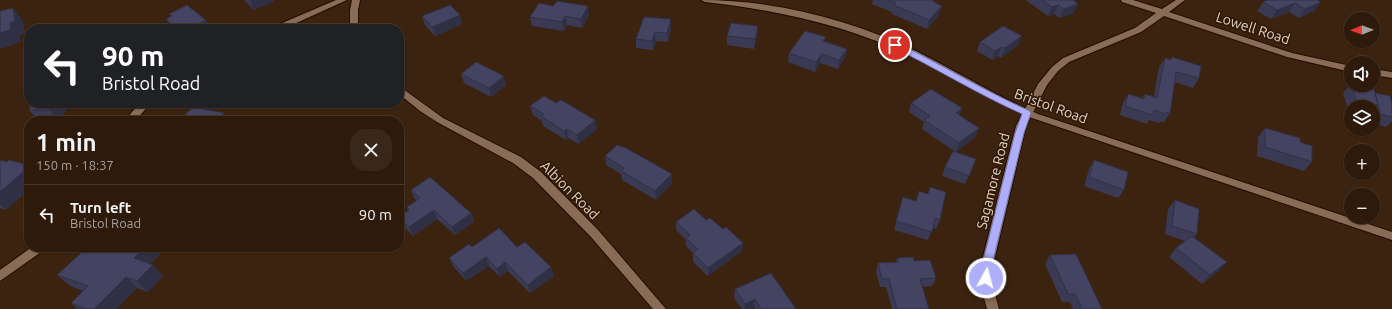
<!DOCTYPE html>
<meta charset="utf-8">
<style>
body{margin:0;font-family:Ubuntu,sans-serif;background:#392719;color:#f1f3f6;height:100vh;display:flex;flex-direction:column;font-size:15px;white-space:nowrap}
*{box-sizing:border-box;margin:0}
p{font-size:13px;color:#a7a19d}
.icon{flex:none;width:22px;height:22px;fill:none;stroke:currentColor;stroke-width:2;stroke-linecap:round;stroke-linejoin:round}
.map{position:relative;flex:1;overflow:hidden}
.details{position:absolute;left:24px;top:116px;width:380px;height:136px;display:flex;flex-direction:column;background:#2d1a0b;border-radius:16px;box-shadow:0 1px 3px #0004,0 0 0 1px #48382c}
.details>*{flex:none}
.hud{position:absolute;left:24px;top:24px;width:380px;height:84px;border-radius:16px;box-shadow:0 1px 3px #0004,0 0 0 1px #48382c;background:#202124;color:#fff;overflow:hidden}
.needle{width:26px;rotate:269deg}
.buttons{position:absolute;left:1344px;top:12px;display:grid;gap:8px}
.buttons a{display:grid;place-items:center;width:36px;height:36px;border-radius:50%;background:#2d1a0b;box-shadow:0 1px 3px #0004,0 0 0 1px #48382c;font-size:20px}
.pin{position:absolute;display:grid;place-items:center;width:34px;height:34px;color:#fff;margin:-17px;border:2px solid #fff;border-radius:50%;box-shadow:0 1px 4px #0007}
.me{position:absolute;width:44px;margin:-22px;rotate:7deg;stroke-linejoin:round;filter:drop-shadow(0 0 3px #0008)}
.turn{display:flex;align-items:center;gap:14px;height:84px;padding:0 12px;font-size:18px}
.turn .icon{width:52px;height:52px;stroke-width:2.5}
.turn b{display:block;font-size:28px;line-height:34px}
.round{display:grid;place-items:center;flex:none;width:42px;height:42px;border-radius:16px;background:#392719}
.summary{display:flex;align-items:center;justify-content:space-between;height:68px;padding:0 12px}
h1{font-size:24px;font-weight:700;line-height:30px}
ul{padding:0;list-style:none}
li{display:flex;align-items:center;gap:12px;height:60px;padding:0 12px;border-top:1px solid #48382c}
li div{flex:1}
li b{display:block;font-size:15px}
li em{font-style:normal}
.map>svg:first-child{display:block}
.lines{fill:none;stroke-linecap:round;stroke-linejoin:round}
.minor-casing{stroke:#220c00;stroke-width:2}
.tertiary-casing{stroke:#220c00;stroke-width:2}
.minor{fill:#896c56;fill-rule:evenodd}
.tertiary{fill:#896c56;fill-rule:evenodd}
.wall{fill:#3a3a54}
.shaded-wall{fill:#303045}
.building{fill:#444462;stroke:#303045}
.route{fill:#aeaefb;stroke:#7171a3}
.labels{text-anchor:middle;stroke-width:3.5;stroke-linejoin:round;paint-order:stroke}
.street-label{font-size:14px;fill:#e2d1c5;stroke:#311a05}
</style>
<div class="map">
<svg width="1392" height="309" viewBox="0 0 1392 309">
<rect width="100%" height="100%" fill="#3c230f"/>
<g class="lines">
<g class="minor-casing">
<path id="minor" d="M 336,0 L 347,0 L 283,29 L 272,29 L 273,27 Z
M 352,0 L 360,0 L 358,10 L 358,29 L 350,29 L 350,10 Z
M 1121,0 L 1133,0 L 1162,9 L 1176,0 L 1185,0 L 1169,12 L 1292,53 L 1351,66 L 1351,72 L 1287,57 L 1164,16 L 1141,32 L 1069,62 L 1058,71 L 1047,85 L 1026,126 L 994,261 L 993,287 L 999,309 L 987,309 L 981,287 L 982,261 L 1016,126 L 1038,84 L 1052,67 L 1063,58 L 1135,28 L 1156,13 L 1122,2 Z
M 1373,69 L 1392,72 L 1392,78 L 1373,75 Z
M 399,86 L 443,118 L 521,157 L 541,172 L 599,231 L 666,309 L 653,309 L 591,237 L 533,178 L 513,163 L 437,122 L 420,111 L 399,94 Z
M 140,103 L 151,103 L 135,121 L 124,121 Z
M 32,247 L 46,247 L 44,250 L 0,281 L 0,270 Z"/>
</g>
<g class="tertiary-casing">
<path id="tertiary" d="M 701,0 C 776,0 853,20 920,53 C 960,73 997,97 1038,114 L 1392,232 L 1392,240 L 1032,118 C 990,101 953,77 913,57 C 847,25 777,10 705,2 Z"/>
</g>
<use href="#minor" class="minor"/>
<use href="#tertiary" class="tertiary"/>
</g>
<path class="wall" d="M 244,0 L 273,0 L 274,1 L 254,10 Z
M 873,0 L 932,0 L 939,15 L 927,29 L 892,14 L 892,12 L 872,4 Z
M 1027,0 L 1073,0 L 1074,13 L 1060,18 L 1054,14 L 1048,16 L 1027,1 Z
M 1263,2 L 1321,2 L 1314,11 L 1299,18 L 1289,12 L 1271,19 L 1257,11 Z
M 553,6 L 589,15 L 582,28 L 567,25 L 564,31 L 532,26 L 530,17 Z
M 422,16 L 462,24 L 435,36 L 425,25 Z
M 644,17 L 671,28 L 668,42 L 656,41 L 653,50 L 636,48 L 636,39 Z
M 758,26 L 757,35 L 754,49 L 727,45 L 727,36 Z
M 1022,36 L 1018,45 L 1001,58 L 998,56 L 992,60 L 977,51 L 980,42 Z
M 825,41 L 847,49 L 845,58 L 838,69 L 820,63 L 815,72 L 788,62 L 789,53 Z
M 1172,57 L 1199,78 L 1193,88 L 1175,82 L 1170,113 L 1164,122 L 1161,121 L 1160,123 L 1149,120 L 1147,124 L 1120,115 L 1123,103 L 1128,94 L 1142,98 L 1145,94 L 1154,96 L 1159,67 L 1165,58 L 1170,60 Z
M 461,74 L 506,85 L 491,97 L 464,83 Z
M 1351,84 L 1375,93 L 1392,105 L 1392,121 L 1386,127 L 1373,123 L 1373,107 L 1351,107 L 1351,110 L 1348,109 L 1343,93 Z
M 72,103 L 58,120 L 37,119 L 29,110 L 30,108 L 29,106 Z
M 556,103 L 595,120 L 597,129 L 579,144 L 568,138 L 566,140 L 543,126 L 542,121 L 533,115 L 530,106 Z
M 911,103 L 962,108 L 959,115 L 979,128 L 975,137 L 956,152 L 976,159 L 965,184 L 942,176 L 945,167 L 954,151 L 922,129 L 924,122 L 909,112 Z
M 1265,128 L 1300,142 L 1312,162 L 1304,171 L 1257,156 L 1258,137 Z
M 605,156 L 672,183 L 656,200 L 622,180 L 621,174 L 606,165 Z
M 0,160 L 7,162 L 6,210 L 0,208 Z
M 1094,160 L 1124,190 L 1118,198 L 1084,186 L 1089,169 Z
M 930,187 L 940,220 L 936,229 L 933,228 L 928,240 L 894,230 L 903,197 L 916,201 L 919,191 L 928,194 Z
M 411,190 L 471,213 L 474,222 L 455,235 L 437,219 L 413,236 L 403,226 L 399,218 L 399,217 L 408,211 L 407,207 L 417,201 L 414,198 Z
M 1175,200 L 1197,234 L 1194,237 L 1219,271 L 1202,284 L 1169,257 L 1176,248 L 1185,241 L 1165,234 L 1168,209 Z
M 706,220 L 743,243 L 742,251 L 708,276 L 693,262 L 693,253 L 686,246 L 686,240 L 676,230 L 676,222 Z
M 92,247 L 158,247 L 156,249 L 160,254 L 150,264 L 153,265 L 163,276 L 148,292 L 137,288 L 116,309 L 77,309 L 71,303 L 83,291 L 70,286 L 57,275 L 86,253 Z
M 472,247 L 517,247 L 554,276 L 530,293 L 508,271 L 500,277 L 489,266 L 466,281 L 453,266 L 449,258 Z
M 1050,255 L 1102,309 L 1073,309 L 1070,302 L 1062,302 L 1045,264 Z
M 897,258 L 914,261 L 936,278 L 932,286 L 922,287 L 929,309 L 892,309 L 886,287 L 880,287 L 876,272 L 878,263 L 895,263 Z
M 735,289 L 796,309 L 755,309 L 754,307 L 750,309 L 742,309 L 734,298 Z"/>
<path class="shaded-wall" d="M 252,0 L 273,0 L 274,1 L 254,10 L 250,1 Z
M 1321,2 L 1314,11 L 1299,18 L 1305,9 Z
M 1295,3 L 1289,12 L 1271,19 L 1277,10 Z
M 1078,4 L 1074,13 L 1060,18 L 1064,9 Z
M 1058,5 L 1054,14 L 1048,16 L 1052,7 Z
M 588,6 L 589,15 L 582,28 L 581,19 Z
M 942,6 L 939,15 L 927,29 L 929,20 Z
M 13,8 L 23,21 L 25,34 L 20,35 L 21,42 L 0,49 L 0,33 L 10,23 Z
M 460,15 L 462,24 L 435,36 L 432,27 Z
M 565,16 L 567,25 L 564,31 L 562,22 Z
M 671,19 L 671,28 L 668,42 L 667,33 Z
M 206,20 L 212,29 L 189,29 Z
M 758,26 L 757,35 L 754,49 L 755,39 Z
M 655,32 L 656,41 L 653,50 L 652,41 Z
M 1022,36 L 1018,45 L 1001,58 L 1005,48 Z
M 1001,47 L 998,56 L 992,60 L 995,51 Z
M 847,49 L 845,58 L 838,69 L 839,60 Z
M 822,54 L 820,63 L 815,72 L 816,62 Z
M 504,76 L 506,85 L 491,97 L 489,88 Z
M 57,103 L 72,103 L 58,120 L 50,110 Z
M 962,108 L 958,117 L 956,113 Z
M 224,113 L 229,121 L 216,121 Z
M 595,120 L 597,129 L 579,144 L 577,135 Z
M 979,128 L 975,137 L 956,152 L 959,143 Z
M 567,129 L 568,138 L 566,140 L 564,131 Z
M 29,167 L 29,190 L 6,210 L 0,204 L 0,192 Z
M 672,174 L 672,183 L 656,200 L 655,191 Z
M 434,210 L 437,219 L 413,236 L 409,227 Z
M 471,213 L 474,222 L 455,235 L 452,227 Z
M 743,243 L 742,251 L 708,276 L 708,268 Z
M 146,247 L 158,247 L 156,249 L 160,254 L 145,269 L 134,258 Z
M 486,257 L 489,266 L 466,281 L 463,273 Z
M 505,262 L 508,271 L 500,277 L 497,269 Z
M 1227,262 L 1219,271 L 1202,284 L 1210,275 Z
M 153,265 L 163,276 L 148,292 L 137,281 Z
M 551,267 L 554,276 L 530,293 L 528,285 Z
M 126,277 L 137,288 L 116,309 L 94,309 Z
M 755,299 L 754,307 L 750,309 L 744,309 L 745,304 Z"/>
<path class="building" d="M 888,0 L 932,0 L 934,2 L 942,6 L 929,20 L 894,5 L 896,3 Z
M 1042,0 L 1073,0 L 1078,4 L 1064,9 L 1058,5 L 1052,7 Z
M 1268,0 L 1317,0 L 1321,2 L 1305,9 L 1295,3 L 1277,10 L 1263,2 Z
M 557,1 L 588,6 L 581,19 L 565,16 L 562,22 L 530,17 L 539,3 L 553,6 Z
M 187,5 L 206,20 L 189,29 L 163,29 L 161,27 L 170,23 L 166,19 L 172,16 L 169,14 Z
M 450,5 L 460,15 L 432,27 L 422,16 Z
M 13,8 L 15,21 L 10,23 L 11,30 L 0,33 L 0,11 Z
M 644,17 L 671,19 L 667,33 L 655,32 L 652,41 L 636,39 Z
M 731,23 L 758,26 L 755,39 L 727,36 Z
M 1003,26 L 1022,36 L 1005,48 L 1001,47 L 995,51 L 980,42 Z
M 805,31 L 826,37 L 823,41 L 847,49 L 839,60 L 822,54 L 816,62 L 789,53 Z
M 1172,57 L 1201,66 L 1199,78 L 1176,72 L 1170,113 L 1166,112 L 1166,114 L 1154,110 L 1152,115 L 1125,106 L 1128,94 L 1144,99 L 1145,94 L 1157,98 L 1165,58 L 1171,60 Z
M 476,62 L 504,76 L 489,88 L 461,74 Z
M 1351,84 L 1351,85 L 1355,85 L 1374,89 L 1378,105 L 1356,100 Z
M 931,89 L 962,108 L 956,113 L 979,128 L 959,143 L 924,120 L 930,116 L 911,103 Z
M 1375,93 L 1390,96 L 1392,105 L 1392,117 L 1380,114 Z
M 544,96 L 556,103 L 561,100 L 595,120 L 577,135 L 567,129 L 564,131 L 541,116 L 544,114 L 530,106 Z
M 32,103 L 57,103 L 50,110 L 29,110 L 31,106 L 29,106 Z
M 193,107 L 224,113 L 216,121 L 179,121 Z
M 1265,128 L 1300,138 L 1300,142 L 1312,146 L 1312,162 L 1265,147 Z
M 617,145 L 626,148 L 672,174 L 655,191 L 621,171 L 624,168 L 605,156 Z
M 953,151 L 976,159 L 969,176 L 945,167 Z
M 0,160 L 7,162 L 9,160 L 29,165 L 29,167 L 0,192 Z
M 1094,160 L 1128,172 L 1124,190 L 1089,177 Z
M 430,177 L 471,213 L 452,227 L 434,210 L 409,227 L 399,218 L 399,217 L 409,210 L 407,207 L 420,198 L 411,190 Z
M 930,187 L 946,192 L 940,220 L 935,218 L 932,232 L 896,221 L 903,197 L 916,201 L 919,191 L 928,194 Z
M 1175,200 L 1199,209 L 1197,234 L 1172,226 Z
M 694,209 L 706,220 L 710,218 L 723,229 L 726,227 L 743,243 L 708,268 L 693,253 L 698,249 L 686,238 L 690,235 L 676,222 Z
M 499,228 L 517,247 L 525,242 L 551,267 L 528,285 L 505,262 L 497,269 L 486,257 L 463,273 L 449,258 L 469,244 L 472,247 Z
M 1192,236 L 1227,262 L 1210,275 L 1176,248 Z
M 92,247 L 146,247 L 134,258 L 153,265 L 137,281 L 126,277 L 94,309 L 86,309 L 71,303 L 88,286 L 57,275 L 82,252 L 86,253 Z
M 1076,254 L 1102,309 L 1083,309 L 1075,294 L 1068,294 L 1050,255 Z
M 913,257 L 914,261 L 930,260 L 936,278 L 920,279 L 929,309 L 897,309 L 889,279 L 882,279 L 878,263 L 899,262 L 897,258 Z
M 771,273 L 796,309 L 761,309 L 755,299 L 745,304 L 735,289 Z"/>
<path class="route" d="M 892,43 L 898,43 C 942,65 985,91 1030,111 L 1031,113 L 1024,133 L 993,261 L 990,282 L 986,283 L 983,282 L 981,278 L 983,261 L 1015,133 L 1022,114 C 977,94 936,68 892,47 Z"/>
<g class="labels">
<g class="street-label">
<text transform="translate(1253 28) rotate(18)" y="5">Lowell Road</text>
<text transform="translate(1051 106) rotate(20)" y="5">Bristol Road</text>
<text transform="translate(993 181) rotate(-76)" y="5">Sagamore Road</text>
<text transform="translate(570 190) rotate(45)" y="5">Albion Road</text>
</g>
</g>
</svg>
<div class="buttons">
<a><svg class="needle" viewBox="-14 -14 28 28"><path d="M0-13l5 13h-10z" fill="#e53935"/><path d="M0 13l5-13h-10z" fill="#a7a19d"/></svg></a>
<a><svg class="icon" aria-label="sound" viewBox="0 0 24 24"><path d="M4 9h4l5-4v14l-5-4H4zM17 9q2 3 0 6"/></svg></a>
<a><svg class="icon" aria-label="layers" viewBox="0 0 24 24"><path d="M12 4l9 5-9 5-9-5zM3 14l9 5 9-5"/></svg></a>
<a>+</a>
<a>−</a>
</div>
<div class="pin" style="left:895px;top:45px;background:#d93025"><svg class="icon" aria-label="arrive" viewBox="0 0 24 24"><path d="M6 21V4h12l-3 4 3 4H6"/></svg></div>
<svg class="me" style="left:986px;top:278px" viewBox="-20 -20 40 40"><circle r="17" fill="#aeaefb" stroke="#fff" stroke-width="3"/><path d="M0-11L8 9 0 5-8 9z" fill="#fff"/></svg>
<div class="hud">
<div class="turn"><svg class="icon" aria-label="left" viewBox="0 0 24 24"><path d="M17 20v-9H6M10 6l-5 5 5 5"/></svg><div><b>90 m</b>Bristol Road</div></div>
</div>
<section class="details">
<div class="summary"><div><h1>1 min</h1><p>150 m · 18:37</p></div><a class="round"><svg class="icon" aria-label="close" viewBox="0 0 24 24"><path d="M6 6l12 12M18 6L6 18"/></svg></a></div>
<ul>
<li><svg class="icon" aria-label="left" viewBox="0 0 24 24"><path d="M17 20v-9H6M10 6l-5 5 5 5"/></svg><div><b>Turn left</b><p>Bristol Road</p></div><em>90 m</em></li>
</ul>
</section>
</div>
